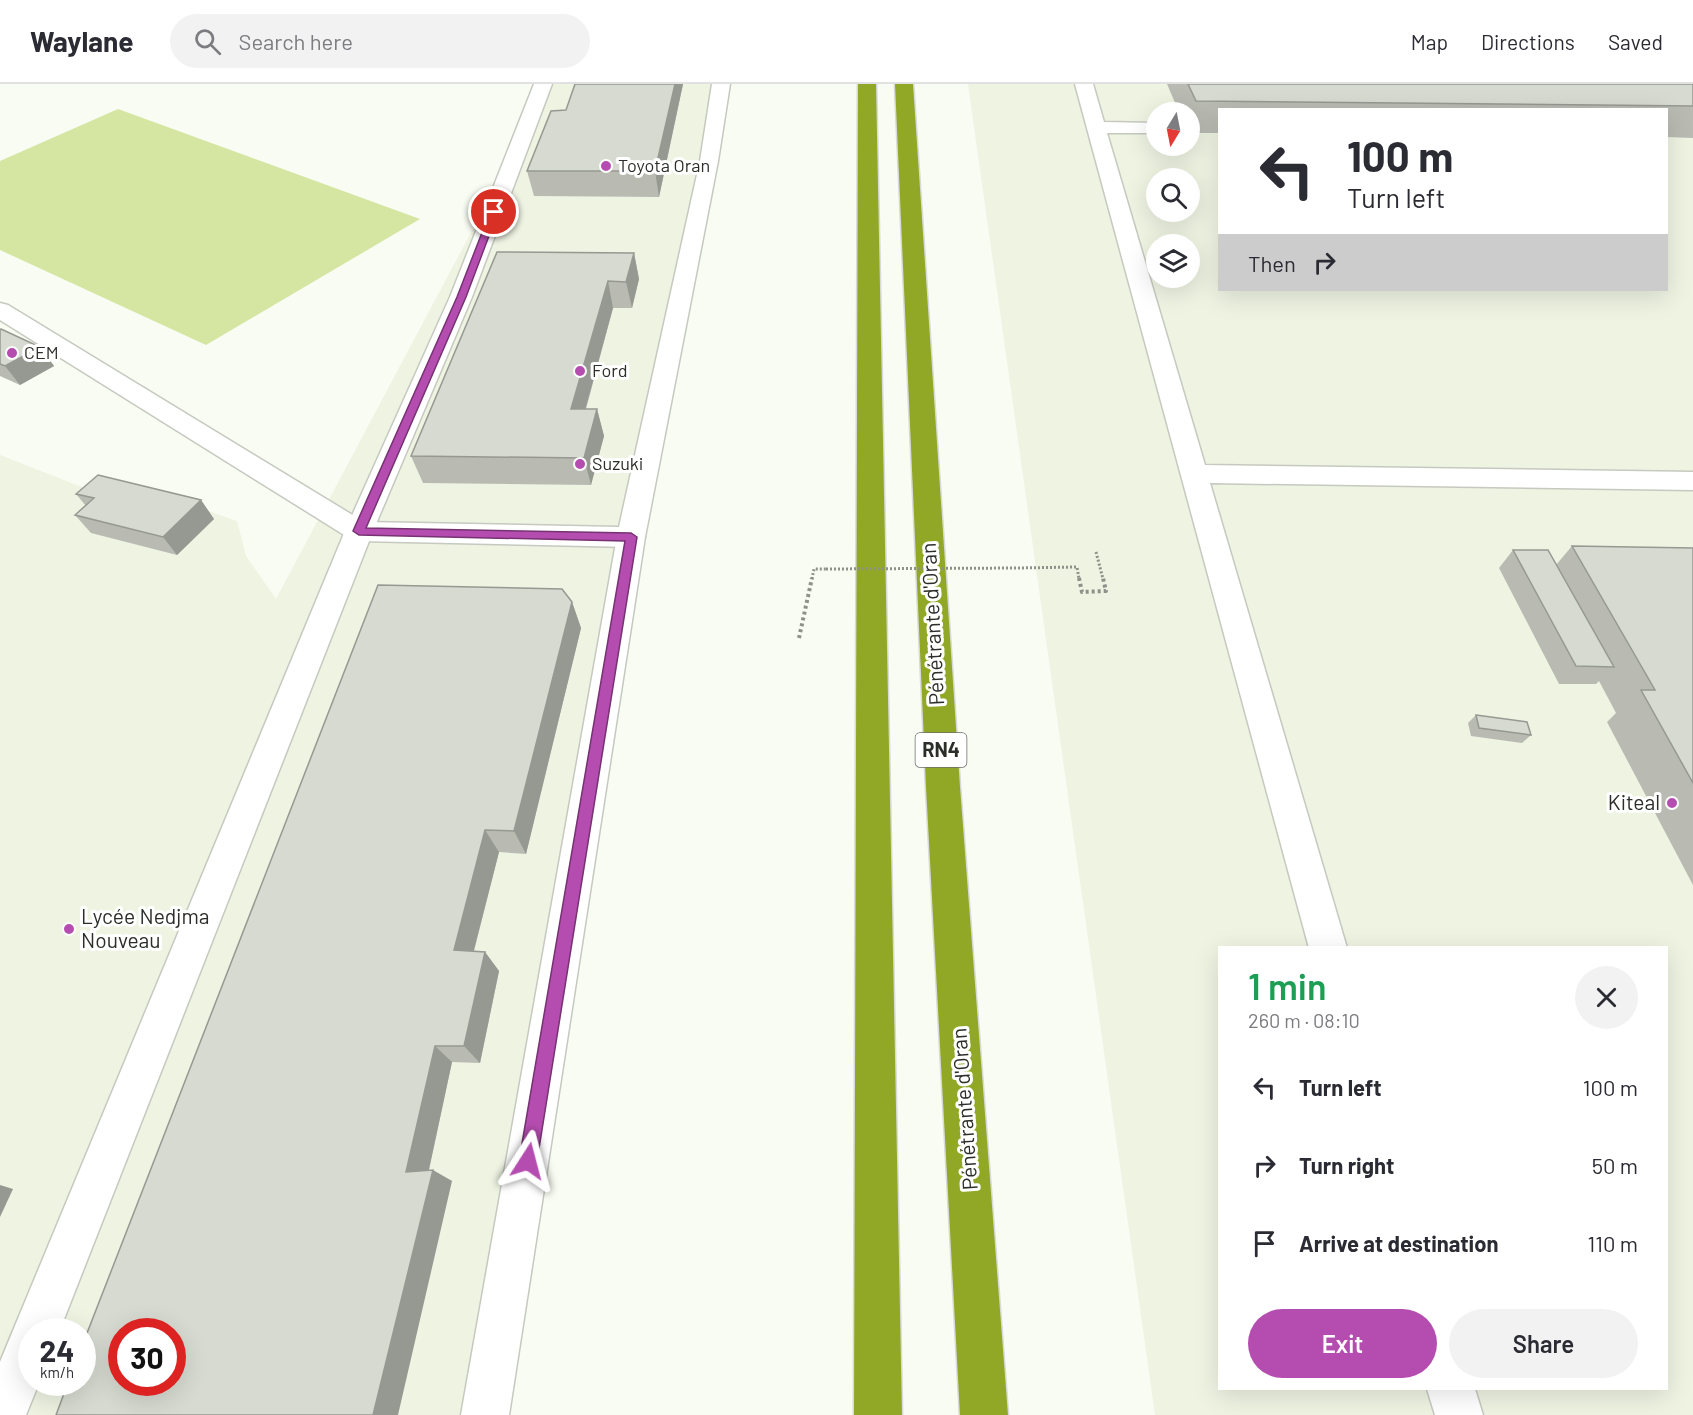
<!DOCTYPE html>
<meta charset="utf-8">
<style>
body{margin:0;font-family:Barlow,sans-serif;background:#f2f2f3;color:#2b2b33;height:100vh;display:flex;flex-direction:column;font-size:22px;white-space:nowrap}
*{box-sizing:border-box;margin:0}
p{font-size:20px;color:#7c7c81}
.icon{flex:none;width:33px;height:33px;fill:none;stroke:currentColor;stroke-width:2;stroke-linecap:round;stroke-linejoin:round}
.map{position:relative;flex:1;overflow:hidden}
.details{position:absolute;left:1218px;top:862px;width:450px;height:444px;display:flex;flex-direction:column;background:#fff;border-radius:0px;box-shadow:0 6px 24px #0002}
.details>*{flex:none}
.guide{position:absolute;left:1218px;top:24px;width:450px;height:183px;border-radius:0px;box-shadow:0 6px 24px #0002;background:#fff;color:#2b2b33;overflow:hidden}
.needle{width:39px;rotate:190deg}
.fabs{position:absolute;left:1146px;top:18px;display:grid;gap:12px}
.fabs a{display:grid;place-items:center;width:54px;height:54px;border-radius:50%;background:#fff;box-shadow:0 6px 24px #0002;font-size:30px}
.speed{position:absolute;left:18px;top:1234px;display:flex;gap:12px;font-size:30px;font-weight:700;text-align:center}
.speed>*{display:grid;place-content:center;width:78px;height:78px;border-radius:50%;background:#fff;box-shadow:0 6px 24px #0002;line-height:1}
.speed small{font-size:15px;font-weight:400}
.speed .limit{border:9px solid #d22;background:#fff;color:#111}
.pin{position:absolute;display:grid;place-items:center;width:51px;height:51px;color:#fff;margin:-26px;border:3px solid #fff;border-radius:50%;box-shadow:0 2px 6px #0007}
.me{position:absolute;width:66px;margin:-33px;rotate:9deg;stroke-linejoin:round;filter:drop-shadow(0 0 4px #0008)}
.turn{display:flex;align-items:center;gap:21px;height:126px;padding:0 30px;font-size:27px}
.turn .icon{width:78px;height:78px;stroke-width:2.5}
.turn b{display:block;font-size:42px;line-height:51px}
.then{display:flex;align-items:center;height:57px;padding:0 30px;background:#0003;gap:12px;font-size:22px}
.round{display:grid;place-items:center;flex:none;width:63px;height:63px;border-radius:32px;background:#f2f2f3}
.headline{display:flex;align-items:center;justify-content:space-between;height:102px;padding:0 30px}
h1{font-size:36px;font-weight:600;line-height:45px;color:#1e9e55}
.cta{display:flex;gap:12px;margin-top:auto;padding:12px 30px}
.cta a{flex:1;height:69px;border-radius:36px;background:#b54db0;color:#fff;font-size:24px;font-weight:600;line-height:69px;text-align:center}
.cta a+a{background:#f2f2f3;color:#2b2b33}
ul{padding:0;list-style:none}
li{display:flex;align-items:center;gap:18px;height:78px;padding:0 30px}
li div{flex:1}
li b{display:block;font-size:22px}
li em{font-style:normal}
header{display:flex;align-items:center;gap:36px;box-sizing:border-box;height:84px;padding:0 30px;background:#fff;border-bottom:2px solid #e1e1e2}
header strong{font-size:28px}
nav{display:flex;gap:33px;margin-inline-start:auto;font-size:21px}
.search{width:420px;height:54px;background:#f2f2f3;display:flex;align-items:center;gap:15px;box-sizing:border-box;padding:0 21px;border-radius:33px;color:#7c7c81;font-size:22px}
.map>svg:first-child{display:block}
.built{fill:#eef3e2;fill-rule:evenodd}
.green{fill:#d5e6a3}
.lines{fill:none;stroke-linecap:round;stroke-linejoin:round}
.minor-casing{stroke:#c6c9bf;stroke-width:3}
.tertiary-casing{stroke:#c6c9bf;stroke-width:3}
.motorway-casing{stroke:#d9d9d9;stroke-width:3}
.path-far1{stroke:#8e918a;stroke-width:3;stroke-dasharray:2 2;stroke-linecap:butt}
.path{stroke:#8e918a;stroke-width:4;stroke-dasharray:3 3;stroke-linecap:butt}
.minor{fill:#fff;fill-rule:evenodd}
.tertiary{fill:#fff;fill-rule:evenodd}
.motorway{fill:#91a826;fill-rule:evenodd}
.path-bridge{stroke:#8e918a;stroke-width:3;stroke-dasharray:2 2;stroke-linecap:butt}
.wall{fill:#b9bbb3}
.shaded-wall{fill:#969992}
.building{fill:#d7dad0;stroke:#969992;stroke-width:1.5;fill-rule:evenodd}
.route{fill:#b54db0;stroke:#763272;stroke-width:1.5}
.poi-dot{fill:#b54db0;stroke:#fff;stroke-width:2}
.labels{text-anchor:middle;stroke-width:6;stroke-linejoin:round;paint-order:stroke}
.far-poi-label{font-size:18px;fill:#2c2e2a;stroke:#fff;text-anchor:start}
.shield{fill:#fff;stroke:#6b6d6a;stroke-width:1.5}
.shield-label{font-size:20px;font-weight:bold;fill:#2c2e2a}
.street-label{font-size:21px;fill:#2c2e2a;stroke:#fff}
.poi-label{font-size:21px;fill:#2c2e2a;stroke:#fff;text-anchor:end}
</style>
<header>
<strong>Waylane</strong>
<div class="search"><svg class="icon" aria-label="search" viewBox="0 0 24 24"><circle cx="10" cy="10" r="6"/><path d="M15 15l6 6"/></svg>Search here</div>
<nav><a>Map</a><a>Directions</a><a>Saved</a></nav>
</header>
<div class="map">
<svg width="1693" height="1331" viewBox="0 0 1693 1331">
<rect width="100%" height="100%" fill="#f9fcf2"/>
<path class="built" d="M 550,0 L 714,0 L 491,1331 L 0,1331 L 0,371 L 166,436 L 185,419 L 237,437 L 246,472 L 276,515 ZM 32,1248 L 82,1248 L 82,1299 L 32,1299 ZM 122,1248 L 172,1248 L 172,1299 L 122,1299 Z
M 968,0 L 1693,0 L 1693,1331 L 1155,1331 ZM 1220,26 L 1666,26 L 1666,206 L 1220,206 ZM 1156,28 L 1190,28 L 1190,62 L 1156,62 ZM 1156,94 L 1190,94 L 1190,128 L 1156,128 ZM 1156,160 L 1190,160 L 1190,194 L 1156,194 ZM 1220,864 L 1666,864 L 1666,1305 L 1220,1305 Z"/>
<path class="green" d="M 118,25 L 420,135 L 206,261 L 0,166 L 0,77 Z"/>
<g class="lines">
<g class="minor-casing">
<path id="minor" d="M 534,0 L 552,0 L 472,213 L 373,447 L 59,1248 L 32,1248 L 32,1299 L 39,1299 L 26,1331 L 0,1331 L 0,1278 L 345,447 L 450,213 Z
M 1075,0 L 1093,0 L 1104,38 L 1156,39 L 1156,49 L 1107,49 L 1205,381 L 1693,388 L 1693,406 L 1210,399 L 1347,864 L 1309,864 Z
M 631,443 L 641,446 L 645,453 L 509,1331 L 461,1331 L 617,453 L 621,446 Z
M 1427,1305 L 1475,1305 L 1483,1331 L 1435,1331 Z"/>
</g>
<g class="tertiary-casing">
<path id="tertiary" d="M 712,0 L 730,0 L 718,77 L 645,453 L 641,460 L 631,463 L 359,457 L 349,454 L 0,236 L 0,219 L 8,221 L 364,438 L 619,443 L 700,77 Z"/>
</g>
<g class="motorway-casing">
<path id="motorway" d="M 858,0 L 876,0 L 902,1331 L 854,1331 Z
M 895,0 L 913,0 L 960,703 L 1008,1331 L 960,1331 L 926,703 Z"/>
</g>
<path class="path-far1" d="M 1096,468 L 1103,495
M 1018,484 L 1077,483 L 1079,495
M 812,495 L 814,485 L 826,485"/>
<path class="path" d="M 1079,494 L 1082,508 L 1106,507 L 1103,494
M 799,554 L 812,494"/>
<use href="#minor" class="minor"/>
<use href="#tertiary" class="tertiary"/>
<use href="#motorway" class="motorway"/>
<path class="path-bridge" d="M 826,485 L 1018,484"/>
</g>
<path class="wall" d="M 575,0 L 683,0 L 659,113 L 534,112 L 527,87 L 566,26 Z
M 1167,0 L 1693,0 L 1693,54 L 1666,53 L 1666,26 L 1220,26 L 1220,49 L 1190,49 L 1190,28 L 1179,28 Z
M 634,169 L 639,195 L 632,224 L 613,224 L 586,325 L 597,325 L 604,352 L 591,401 L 423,399 L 411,372 Z
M 0,246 L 40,263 L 54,282 L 20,301 L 0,292 Z
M 76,410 L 201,416 L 214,435 L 177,471 L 91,449 L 75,431 L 86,422 Z
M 1572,462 L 1693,464 L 1693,801 L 1607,638 L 1616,629 L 1599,597 L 1596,600 L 1559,600 L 1499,484 L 1513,466 L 1556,481 Z
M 572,518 L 581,544 L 526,770 L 499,768 L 474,867 L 485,868 L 499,887 L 480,979 L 452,978 L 429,1086 L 452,1097 L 56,1331 Z
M 1476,631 L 1531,651 L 1522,659 L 1471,652 L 1468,639 Z"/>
<path class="shaded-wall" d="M 675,0 L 683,0 L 659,113 L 655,87 Z
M 634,169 L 639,195 L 632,224 L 626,198 Z
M 608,197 L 613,224 L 578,352 L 571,325 Z
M 40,263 L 54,282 L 20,301 L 5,282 Z
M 597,325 L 604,352 L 591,401 L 584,374 Z
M 201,416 L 214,435 L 177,471 L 163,453 Z
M 572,518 L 581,544 L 526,770 L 514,747 Z
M 485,746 L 499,768 L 469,885 L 454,866 Z
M 485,868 L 499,887 L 480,979 L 464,962 Z
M 435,962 L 452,978 L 426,1099 L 406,1088 Z
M 433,1086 L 452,1097 L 398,1331 L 373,1331 Z
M 0,1101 L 13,1105 L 0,1133 Z"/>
<path class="building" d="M 575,0 L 675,0 L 655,87 L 527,87 L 551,27 L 566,26 Z
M 1188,0 L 1693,0 L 1693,22 L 1196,17 Z
M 497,168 L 634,169 L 626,198 L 608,197 L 571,325 L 597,325 L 584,374 L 411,372 Z
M 1,245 L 40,263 L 5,282 L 0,280 L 0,246 Z
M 98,391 L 201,416 L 163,453 L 75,431 L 94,414 L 76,410 Z
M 1572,462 L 1693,464 L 1693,699 L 1641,606 L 1655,606 Z
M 1513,466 L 1548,466 L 1614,583 L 1576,582 Z
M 378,501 L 562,505 L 572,518 L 514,747 L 485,746 L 454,866 L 485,868 L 464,962 L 435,962 L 406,1088 L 433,1086 L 373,1331 L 56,1331 L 68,1299 L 82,1299 L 82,1262 ZM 122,1248 L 172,1248 L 172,1299 L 122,1299 Z
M 1476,631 L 1527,638 L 1531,651 L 1479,644 Z"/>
<path class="route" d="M 494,125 L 498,128 L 466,213 L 366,444 L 631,449 L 637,453 L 537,1077 L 534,1083 L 528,1086 L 521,1083 L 519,1077 L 625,457 L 359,451 L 353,447 L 457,213 L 490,128 Z"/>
<g class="poi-dot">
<circle cx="606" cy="82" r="6"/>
<circle cx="12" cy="269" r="6"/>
<circle cx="580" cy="287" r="6"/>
<circle cx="580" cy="380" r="6"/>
<circle cx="1672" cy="719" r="6"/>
<circle cx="69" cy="845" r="6"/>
</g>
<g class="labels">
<g class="far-poi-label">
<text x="618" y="88">Toyota Oran</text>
<text x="24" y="275">CEM</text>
<text x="592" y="293">Ford</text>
<text x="592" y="386">Suzuki</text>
</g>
<rect class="shield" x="915.5" y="649" width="51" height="34" rx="4.5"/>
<g class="shield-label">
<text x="941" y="673">RN4</text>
</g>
<g class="street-label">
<text transform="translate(933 540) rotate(-93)" y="7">Pénétrante d'Oran</text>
<text transform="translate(965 1025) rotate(-94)" y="7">Pénétrante d'Oran</text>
</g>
<g class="poi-label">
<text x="1660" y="726">Kiteal</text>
<text x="81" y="840" text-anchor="start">Lycée Nedjma<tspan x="81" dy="24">Nouveau</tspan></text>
</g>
</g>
</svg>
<div class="fabs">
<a><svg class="needle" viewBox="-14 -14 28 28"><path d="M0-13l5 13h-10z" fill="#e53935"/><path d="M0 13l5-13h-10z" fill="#7c7c81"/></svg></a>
<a><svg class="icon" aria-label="search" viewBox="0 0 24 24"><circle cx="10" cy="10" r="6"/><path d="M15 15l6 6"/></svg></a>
<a><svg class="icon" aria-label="layers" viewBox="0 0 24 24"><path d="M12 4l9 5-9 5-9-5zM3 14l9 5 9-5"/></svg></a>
</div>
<div class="speed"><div>24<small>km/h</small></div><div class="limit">30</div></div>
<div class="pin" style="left:494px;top:128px;background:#d93025"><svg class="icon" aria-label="arrive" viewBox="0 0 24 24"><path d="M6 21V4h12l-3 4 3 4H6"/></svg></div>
<svg class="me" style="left:528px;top:1077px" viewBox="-20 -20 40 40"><path d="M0-17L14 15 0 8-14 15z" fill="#b54db0" stroke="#fff" stroke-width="4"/></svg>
<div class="guide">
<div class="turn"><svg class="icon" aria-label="left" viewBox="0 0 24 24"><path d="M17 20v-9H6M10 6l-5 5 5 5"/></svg><div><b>100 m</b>Turn left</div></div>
<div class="then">Then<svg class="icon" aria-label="right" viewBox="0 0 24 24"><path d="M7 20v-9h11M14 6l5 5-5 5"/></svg></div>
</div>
<section class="details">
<div class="headline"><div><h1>1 min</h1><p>260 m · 08:10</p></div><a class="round"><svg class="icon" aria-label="close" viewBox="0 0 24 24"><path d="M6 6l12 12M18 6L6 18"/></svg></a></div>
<ul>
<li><svg class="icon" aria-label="left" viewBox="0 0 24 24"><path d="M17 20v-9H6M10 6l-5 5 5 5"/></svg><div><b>Turn left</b></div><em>100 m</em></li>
<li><svg class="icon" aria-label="right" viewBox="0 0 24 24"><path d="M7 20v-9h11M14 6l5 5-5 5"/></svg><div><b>Turn right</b></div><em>50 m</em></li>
<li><svg class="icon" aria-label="arrive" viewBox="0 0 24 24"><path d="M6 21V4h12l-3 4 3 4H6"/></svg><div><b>Arrive at destination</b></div><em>110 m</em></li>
</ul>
<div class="cta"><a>Exit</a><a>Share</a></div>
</section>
</div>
